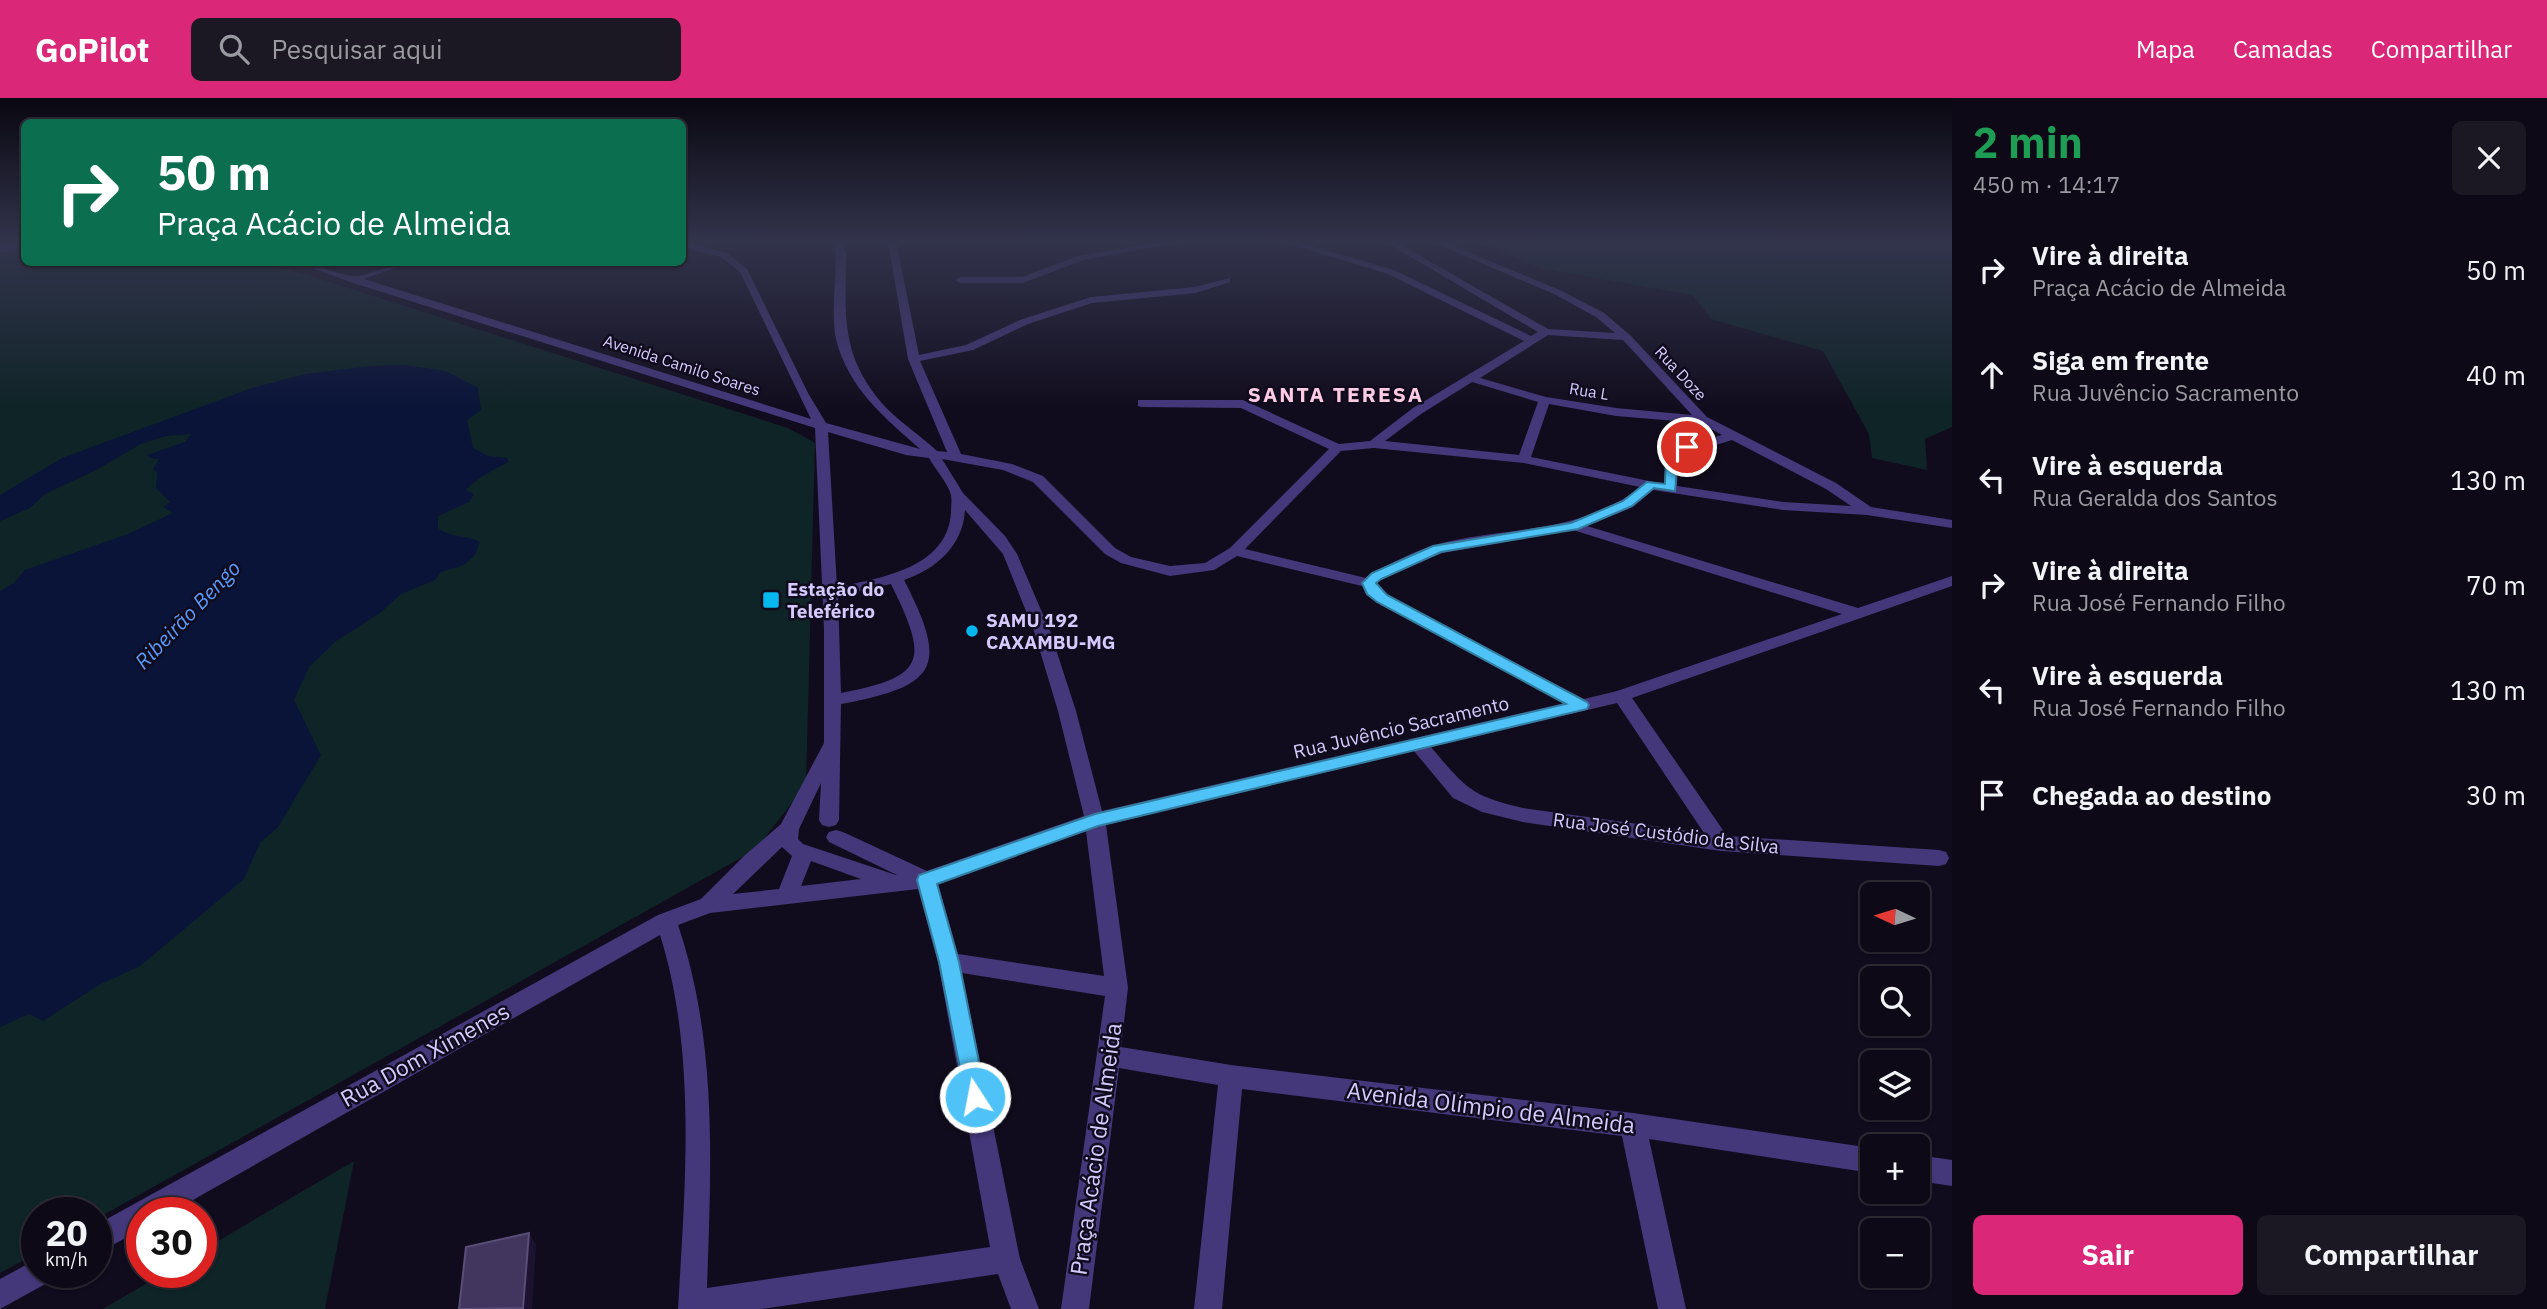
<!DOCTYPE html>
<html lang="pt">
<meta charset="utf-8">
<style>
body{margin:0;font-family:"IBM Plex Sans",sans-serif;background:#1b1723;color:#f1f3f6;height:100vh;display:flex;flex-direction:column;font-size:26px;white-space:nowrap}
*{box-sizing:border-box;margin:0}
p{font-size:23px;color:#9a9aa1}
.icon{flex:none;width:38px;height:38px;fill:none;stroke:currentColor;stroke-width:2;stroke-linecap:round;stroke-linejoin:round}
.map{position:relative;flex:1;overflow:hidden}
.side{display:flex;flex-direction:column;background:#0d0916;width:595px}
.side>*{flex:none}
.top-card{position:absolute;left:21px;top:21px;width:665px;height:147px;border-radius:10px;box-shadow:0 2px 5px #0004,0 0 0 2px #2d2a35;background:#0b6e4f;color:#fff;overflow:hidden}
.needle{width:46px;rotate:274deg}
.controls{position:absolute;left:1860px;top:784px;display:grid;gap:14px}
.controls a{display:grid;place-items:center;width:70px;height:70px;border-radius:10px;background:#0d0916;box-shadow:0 2px 5px #0004,0 0 0 2px #2d2a35;font-size:35px}
.speed{position:absolute;left:21px;top:1099px;display:flex;gap:14px;font-size:35px;font-weight:700;text-align:center}
.speed>*{display:grid;place-content:center;width:91px;height:91px;border-radius:50%;background:#0d0916;box-shadow:0 2px 5px #0004,0 0 0 2px #2d2a35;line-height:1}
.speed small{font-size:18px;font-weight:400}
.speed .limit{border:10px solid #d22;background:#fff;color:#111}
.pin{position:absolute;display:grid;place-items:center;width:60px;height:60px;color:#fff;margin:-30px;border:4px solid #fff;border-radius:50%;box-shadow:0 2px 7px #0007}
.me{position:absolute;width:77px;margin:-38px;rotate:349deg;stroke-linejoin:round;filter:drop-shadow(0 0 5px #0008)}
.turn{display:flex;align-items:center;gap:24px;height:147px;padding:0 21px;font-size:32px}
.turn .icon{width:91px;height:91px;stroke-width:2.5}
.turn b{display:block;font-size:49px;line-height:60px}
.round{display:grid;place-items:center;flex:none;width:74px;height:74px;border-radius:10px;background:#1b1723}
.headline{display:flex;align-items:center;justify-content:space-between;height:119px;padding:0 21px}
h1{font-size:42px;font-weight:800;line-height:52px;color:#1e9e55}
.button{display:flex;gap:14px;margin-top:auto;padding:14px 21px}
.button a{flex:1;height:80px;border-radius:10px;background:#db2777;color:#fff;font-size:28px;font-weight:800;line-height:80px;text-align:center}
.button a+a{background:#1b1723;color:#f1f3f6}
ul{padding:0;list-style:none}
li{display:flex;align-items:center;gap:21px;height:105px;padding:0 21px}
li div{flex:1}
li b{display:block;font-size:26px}
li em{font-style:normal}
header{display:flex;align-items:center;gap:42px;box-sizing:border-box;height:98px;padding:0 35px;background:#db2777;color:#fff}
header strong{font-size:33px}
nav{display:flex;gap:38px;margin-inline-start:auto;font-size:24px}
.search{width:490px;height:63px;background:#1b1723;display:flex;align-items:center;gap:18px;box-sizing:border-box;padding:0 24px;border-radius:10px;color:#9a9aa1;font-size:26px}
main{display:flex;flex:1;min-height:0}
.map>svg:first-child{display:block}
.green{fill:#0f2427}
.water{fill:#091438}
.lines{fill:none;stroke-linecap:round;stroke-linejoin:round}
.minor{fill:#44387b;fill-rule:evenodd}
.shaded-wall{fill:#1d1330}
.building{fill:#43365e;stroke:#5a4d77;stroke-width:2}
.route{fill:#4fc3f7;stroke:#337fa1;stroke-width:2}
.poi-dot{fill:#04b7ee;stroke:#110c1d;stroke-width:2.5}
.labels{text-anchor:middle;stroke-width:5;stroke-linejoin:round;paint-order:stroke}
.far-street-label{font-size:16px;fill:#d6c9fe;stroke:#110c1d}
.poi-label{font-size:19px;font-weight:bold;fill:#d6c9fe;stroke:#110c1d;text-anchor:start}
.street-label{font-size:19px;fill:#d6c9fe;stroke:#110c1d}
.far-district-label{font-size:21px;font-weight:bold;letter-spacing:2px;fill:#fecbe4;stroke:#110c1d}
.water-label{font-size:21px;font-style:italic;fill:#599afc;stroke:#110c1d}
.near-street-label{font-size:23px;fill:#d6c9fe;stroke:#110c1d}
</style>
<header>
<strong>GoPilot</strong>
<div class="search"><svg class="icon" aria-label="search" viewBox="0 0 24 24"><circle cx="10" cy="10" r="6"/><path d="M15 15l6 6"/></svg>Pesquisar aqui</div>
<nav><a>Mapa</a><a>Camadas</a><a>Compartilhar</a></nav>
</header>
<main>
<div class="map">
<svg width="1952" height="1211" viewBox="0 0 1952 1211">
<rect width="100%" height="100%" fill="#110c1d"/>
<path class="green" d="M 0,143 L 24,143 L 24,164 L 270,165 L 788,330 L 815,345 L 806,687 L 755,752 L 96,1121 L 96,1115 L 37,1115 L 37,1155 L 0,1175 Z
M 1483,143 L 1952,143 L 1952,329 L 1925,341 L 1927,372 L 1872,360 L 1869,336 L 1823,253 L 1711,221 L 1693,197 L 1544,171 L 1480,145 Z
M 354,1063 L 325,1211 L 103,1211 L 166,1174 L 201,1174 L 201,1153 Z"/>
<path class="water" d="M 405,267 L 446,273 L 478,290 L 481,312 L 467,322 L 473,350 L 488,358 L 507,360 L 509,364 C 497,369 473,383 466,392 L 474,396 L 469,404 L 438,418 L 438,430 C 453,441 465,436 480,444 L 475,457 L 464,467 L 441,474 L 435,482 L 401,496 L 380,515 L 336,543 L 309,569 L 294,602 L 321,657 L 278,729 L 260,745 L 244,781 L 140,868 L 99,887 L 43,923 L 29,916 L 0,929 L 0,493 L 14,485 L 25,472 L 128,436 L 173,415 L 163,409 L 170,404 L 156,390 L 157,375 L 153,371 L 159,361 L 150,360 L 147,357 L 185,344 L 191,336 L 166,338 L 141,346 L 96,372 L 45,396 L 30,410 L 0,423 L 0,397 L 62,360 L 252,290 L 305,276 L 371,268 Z"/>
<g class="lines">
<path class="minor" d="M 24,143 L 24,149 L 0,155 L 0,149 Z
M 682,143 L 727,155 L 747,171 L 808,295 L 826,325 L 920,351 C 884,319 848,290 836,241 C 831,220 836,177 836,154 L 832,143 L 840,143 L 846,154 C 846,214 839,253 880,303 C 896,322 919,336 937,353 L 947,354 L 908,261 L 888,143 L 896,143 L 919,257 L 966,247 L 1020,222 L 1091,199 L 1195,189 L 1230,180 L 1230,184 L 1196,195 L 1092,205 L 1028,226 L 973,252 L 920,263 L 961,356 L 1012,366 L 1043,378 L 1115,450 L 1131,459 L 1170,468 L 1205,465 L 1230,450 L 1329,351 L 1241,310 L 1142,309 L 1138,308 L 1138,302 L 1243,302 L 1339,346 L 1370,343 L 1413,310 L 1524,243 L 1388,176 L 1280,143 L 1293,143 L 1394,172 L 1531,238 L 1538,234 L 1384,143 L 1394,143 L 1548,231 L 1615,235 L 1596,219 L 1556,197 L 1430,143 L 1441,143 L 1562,193 L 1604,215 L 1630,237 L 1707,319 L 1836,385 L 1871,409 L 1952,422 L 1952,430 L 1867,417 L 1783,412 L 1653,392 L 1633,409 L 1587,428 L 1858,510 L 1952,478 L 1952,488 L 1632,600 L 1727,738 L 1939,752 L 1946,754 L 1949,760 L 1946,766 L 1939,768 L 1721,753 L 1523,724 L 1482,714 L 1453,700 L 1414,653 L 1106,727 L 1128,890 L 1121,949 L 1231,967 L 1633,1015 L 1872,1050 L 1872,1075 L 1649,1041 L 1686,1211 L 1658,1211 L 1622,1038 L 1242,991 L 1222,1211 L 1194,1211 L 1218,987 L 1119,970 L 1089,1211 L 1061,1211 L 1105,898 L 962,875 L 1020,1161 L 1039,1211 L 1011,1211 L 998,1176 L 762,1211 L 678,1211 C 685,1090 697,954 660,837 L 170,1115 L 142,1115 L 142,1131 L 96,1156 L 96,1127 L 658,817 L 701,801 L 744,758 L 781,726 L 824,645 L 824,530 L 815,330 L 350,184 L 296,164 C 317,164 335,177 354,178 C 370,179 391,164 412,164 L 364,181 L 811,321 L 740,174 L 721,159 L 682,149 ZM 1548,237 L 1623,242 L 1692,317 L 1616,310 L 1546,299 L 1480,280 ZM 1472,284 L 1538,304 L 1519,357 L 1385,343 L 1421,316 ZM 1549,306 L 1616,318 L 1700,325 L 1722,337 L 1673,350 L 1667,355 L 1664,386 L 1531,359 ZM 828,334 L 906,357 L 929,360 C 935,371 948,385 951,397 C 952,402 951,409 951,414 C 948,470 881,480 837,489 ZM 1732,342 L 1826,391 L 1851,408 L 1783,404 L 1677,388 L 1678,359 ZM 1374,350 L 1524,365 L 1640,389 C 1582,437 1504,428 1435,447 C 1413,453 1392,466 1371,475 L 1366,480 L 1245,451 L 1341,353 ZM 942,361 L 1003,372 L 1033,384 L 1105,456 L 1121,465 L 1170,478 L 1214,472 L 1237,458 L 1362,488 L 1367,496 L 1377,504 L 1565,605 L 1102,713 L 1076,613 L 1050,533 L 1017,456 L 1005,438 L 963,395 ZM 965,412 L 1003,456 L 1034,533 L 1058,613 L 1084,718 L 927,773 L 843,734 L 836,732 L 829,734 L 826,739 L 829,744 L 897,777 L 896,777 L 803,746 L 798,741 L 799,731 L 821,685 L 819,722 L 822,727 L 829,729 L 836,727 L 839,722 L 841,606 C 938,588 949,569 904,482 C 936,471 963,448 965,412 ZM 1573,432 L 1842,516 L 1617,593 L 1584,601 L 1387,498 L 1377,486 L 1381,481 L 1442,455 ZM 891,486 C 928,561 928,579 841,595 L 838,498 ZM 1617,605 L 1704,735 L 1523,710 C 1470,698 1465,689 1431,649 ZM 1086,733 L 1104,878 L 958,856 L 938,786 ZM 782,749 L 792,758 L 779,791 L 733,796 ZM 811,763 L 861,781 L 801,788 ZM 918,791 L 938,864 L 990,1149 L 707,1190 C 711,1068 718,945 678,827 L 710,815 Z
M 1168,143 L 1187,143 L 1083,162 L 1023,185 L 960,185 L 955,182 L 960,179 L 1022,179 L 1078,158 Z
M 1918,1057 L 1952,1062 L 1952,1088 L 1918,1083 Z
M 37,1161 L 37,1174 L 53,1174 L 49,1184 L 0,1211 L 0,1181 Z"/>
</g>
<path class="shaded-wall" d="M 529,1135 L 536,1147 L 532,1211 L 519,1211 Z"/>
<path class="building" d="M 529,1135 L 523,1210 L 459,1211 L 466,1149 Z"/>
<linearGradient id="sky" x2="0" y2="1"><stop stop-color="#090710"/><stop offset="0.46" stop-color="#32344c"/><stop offset="1" stop-color="#32344c" stop-opacity="0"/></linearGradient>
<rect width="1952" height="312" fill="url(#sky)"/>
<path class="route" d="M 1687,346 L 1693,349 L 1678,360 L 1675,393 L 1654,390 L 1632,408 L 1578,431 L 1441,454 L 1381,481 L 1376,485 L 1387,497 L 1587,604 L 1589,607 L 1587,611 L 1098,728 L 937,786 L 959,864 L 986,999 L 983,1006 L 975,1009 L 967,1006 L 939,864 L 917,782 L 919,777 L 1095,716 L 1566,606 L 1377,504 L 1367,496 L 1362,485 L 1372,475 L 1433,448 L 1571,425 L 1623,403 L 1647,384 L 1665,386 L 1666,358 Z"/>
<g class="poi-dot">
<rect x="762" y="493" width="18" height="18" rx="3.5"/>
<circle cx="972" cy="533" r="7"/>
</g>
<g class="labels">
<g class="far-street-label">
<text transform="translate(682 267) rotate(18)" y="6">Avenida Camilo Soares</text>
<text transform="translate(1681 275) rotate(47)" y="6">Rua Doze</text>
<text transform="translate(1589 293) rotate(9)" y="6">Rua L</text>
</g>
<g class="poi-label">
<text x="787" y="498">Estação do<tspan x="787" dy="22">Teleférico</tspan></text>
<text x="986" y="529">SAMU 192<tspan x="986" dy="22">CAXAMBU-MG</tspan></text>
</g>
<g class="street-label">
<text transform="translate(1401 629) rotate(-13)" y="7">Rua Juvêncio Sacramento</text>
<text transform="translate(1666 735) rotate(7)" y="7">Rua José Custódio da Silva</text>
</g>
<g class="far-district-label">
<text x="1336" y="304">SANTA TERESA</text>
</g>
<g class="water-label">
<text transform="translate(188 517) rotate(-46)" y="7">Ribeirão Bengo</text>
</g>
<g class="near-street-label">
<text transform="translate(425 957) rotate(-29)" y="8">Rua Dom Ximenes</text>
<text transform="translate(1491 1010) rotate(7)" y="8">Avenida Olímpio de Almeida</text>
<text transform="translate(1096 1051) rotate(-82)" y="8">Praça Acácio de Almeida</text>
</g>
</g>
</svg>
<div class="controls">
<a><svg class="needle" viewBox="-14 -14 28 28"><path d="M0-13l5 13h-10z" fill="#e53935"/><path d="M0 13l5-13h-10z" fill="#9a9aa1"/></svg></a>
<a><svg class="icon" aria-label="search" viewBox="0 0 24 24"><circle cx="10" cy="10" r="6"/><path d="M15 15l6 6"/></svg></a>
<a><svg class="icon" aria-label="layers" viewBox="0 0 24 24"><path d="M12 4l9 5-9 5-9-5zM3 14l9 5 9-5"/></svg></a>
<a>+</a>
<a>−</a>
</div>
<div class="speed"><div>20<small>km/h</small></div><div class="limit">30</div></div>
<div class="pin" style="left:1687px;top:349px;background:#d93025"><svg class="icon" aria-label="arrive" viewBox="0 0 24 24"><path d="M6 21V4h12l-3 4 3 4H6"/></svg></div>
<svg class="me" style="left:975px;top:999px" viewBox="-20 -20 40 40"><circle r="17" fill="#4fc3f7" stroke="#fff" stroke-width="3"/><path d="M0-11L8 9 0 5-8 9z" fill="#fff"/></svg>
<div class="top-card">
<div class="turn"><svg class="icon" aria-label="right" viewBox="0 0 24 24"><path d="M7 20v-9h11M14 6l5 5-5 5"/></svg><div><b>50 m</b>Praça Acácio de Almeida</div></div>
</div>
</div>
<section class="side">
<div class="headline"><div><h1>2 min</h1><p>450 m · 14:17</p></div><a class="round"><svg class="icon" aria-label="close" viewBox="0 0 24 24"><path d="M6 6l12 12M18 6L6 18"/></svg></a></div>
<ul>
<li><svg class="icon" aria-label="right" viewBox="0 0 24 24"><path d="M7 20v-9h11M14 6l5 5-5 5"/></svg><div><b>Vire à direita</b><p>Praça Acácio de Almeida</p></div><em>50 m</em></li>
<li><svg class="icon" aria-label="ahead" viewBox="0 0 24 24"><path d="M12 20V5M6 11l6-6 6 6"/></svg><div><b>Siga em frente</b><p>Rua Juvêncio Sacramento</p></div><em>40 m</em></li>
<li><svg class="icon" aria-label="left" viewBox="0 0 24 24"><path d="M17 20v-9H6M10 6l-5 5 5 5"/></svg><div><b>Vire à esquerda</b><p>Rua Geralda dos Santos</p></div><em>130 m</em></li>
<li><svg class="icon" aria-label="right" viewBox="0 0 24 24"><path d="M7 20v-9h11M14 6l5 5-5 5"/></svg><div><b>Vire à direita</b><p>Rua José Fernando Filho</p></div><em>70 m</em></li>
<li><svg class="icon" aria-label="left" viewBox="0 0 24 24"><path d="M17 20v-9H6M10 6l-5 5 5 5"/></svg><div><b>Vire à esquerda</b><p>Rua José Fernando Filho</p></div><em>130 m</em></li>
<li><svg class="icon" aria-label="arrive" viewBox="0 0 24 24"><path d="M6 21V4h12l-3 4 3 4H6"/></svg><div><b>Chegada ao destino</b></div><em>30 m</em></li>
</ul>
<div class="button"><a>Sair</a><a>Compartilhar</a></div>
</section>
</main>
